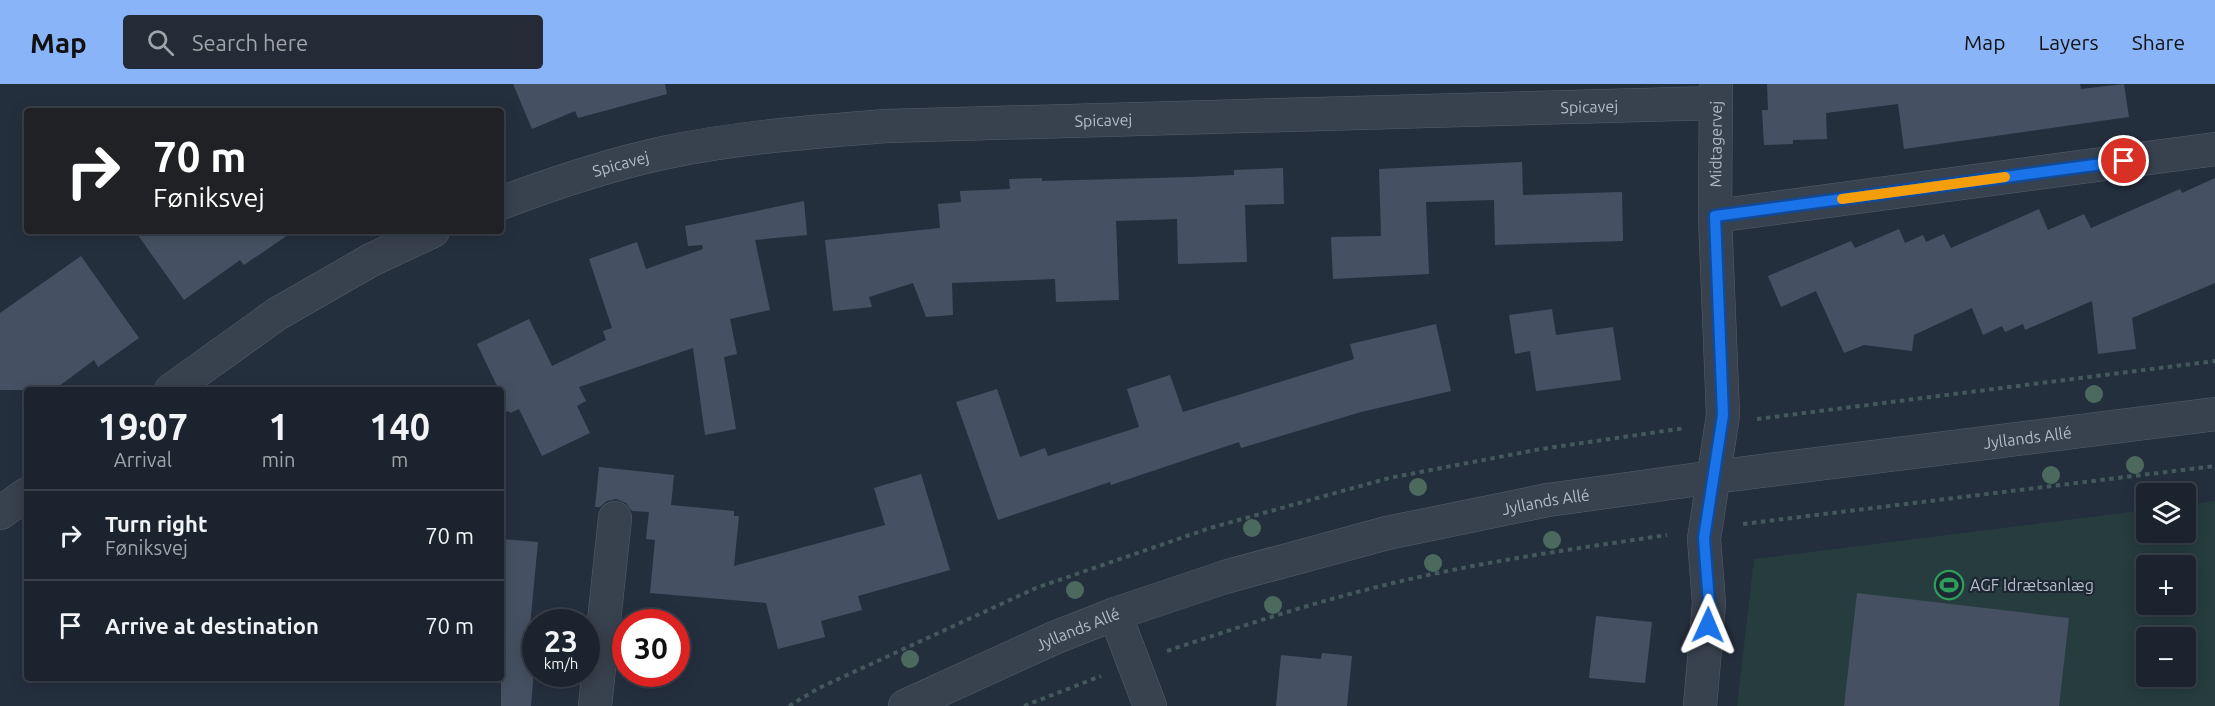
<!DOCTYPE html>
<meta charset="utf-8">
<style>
body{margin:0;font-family:Ubuntu,sans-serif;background:#242b36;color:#f1f3f6;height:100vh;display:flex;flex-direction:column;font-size:22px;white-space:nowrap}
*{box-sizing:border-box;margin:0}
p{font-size:20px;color:#a0a4aa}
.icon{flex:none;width:33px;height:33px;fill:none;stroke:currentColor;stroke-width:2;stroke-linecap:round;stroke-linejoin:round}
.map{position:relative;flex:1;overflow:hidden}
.details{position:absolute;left:24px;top:303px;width:480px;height:294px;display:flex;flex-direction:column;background:#1b232e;border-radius:6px;box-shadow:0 3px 15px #0003,0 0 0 2px #39404a}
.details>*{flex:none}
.banner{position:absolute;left:24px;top:24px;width:480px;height:126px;border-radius:6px;box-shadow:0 3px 15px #0003,0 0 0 2px #39404a;background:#202124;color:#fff;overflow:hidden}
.controls{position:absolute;left:2136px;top:399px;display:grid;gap:12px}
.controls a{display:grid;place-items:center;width:60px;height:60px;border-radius:6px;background:#1b232e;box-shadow:0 3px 15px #0003,0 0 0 2px #39404a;font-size:30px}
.speed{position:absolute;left:522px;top:525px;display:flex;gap:12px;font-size:30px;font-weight:700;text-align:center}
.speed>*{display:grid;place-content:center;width:78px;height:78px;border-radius:50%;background:#1b232e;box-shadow:0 3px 15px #0003,0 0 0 2px #39404a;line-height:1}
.speed small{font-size:15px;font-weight:400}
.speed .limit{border:9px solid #d22;background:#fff;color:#111}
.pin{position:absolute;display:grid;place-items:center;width:51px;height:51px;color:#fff;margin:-26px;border:3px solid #fff;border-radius:50%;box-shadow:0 2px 6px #0007}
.me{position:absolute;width:66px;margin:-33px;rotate:1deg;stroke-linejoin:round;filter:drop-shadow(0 0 4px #0008)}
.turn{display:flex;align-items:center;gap:21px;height:126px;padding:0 30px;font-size:27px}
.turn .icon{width:78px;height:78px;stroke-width:2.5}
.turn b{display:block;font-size:42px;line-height:51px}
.eta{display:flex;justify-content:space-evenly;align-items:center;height:102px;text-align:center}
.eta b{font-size:36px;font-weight:700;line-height:42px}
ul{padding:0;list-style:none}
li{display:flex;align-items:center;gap:18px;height:90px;padding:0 30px;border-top:2px solid #39404a}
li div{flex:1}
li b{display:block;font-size:22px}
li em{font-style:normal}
header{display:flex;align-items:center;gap:36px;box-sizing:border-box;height:84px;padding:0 30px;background:#8ab4f8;color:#111}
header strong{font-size:28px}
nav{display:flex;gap:33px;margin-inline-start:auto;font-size:21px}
.search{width:420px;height:54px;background:#242b36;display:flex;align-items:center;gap:15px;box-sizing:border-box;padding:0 21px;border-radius:6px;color:#a0a4aa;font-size:22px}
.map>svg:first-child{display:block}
.green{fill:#263c3f;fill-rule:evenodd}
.building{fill:#455162}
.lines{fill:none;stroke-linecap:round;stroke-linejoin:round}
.minor-casing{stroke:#565f6c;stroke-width:34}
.tertiary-casing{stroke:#565f6c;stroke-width:34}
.path{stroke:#44595c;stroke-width:4;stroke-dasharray:4.5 4.5;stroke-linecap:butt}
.minor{stroke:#38414e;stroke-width:33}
.tertiary{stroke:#38414e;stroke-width:33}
.tree{fill:#4b6a5d}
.route-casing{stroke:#114b97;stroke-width:15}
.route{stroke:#1a73e8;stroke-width:10}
.slow{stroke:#f59e0b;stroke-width:10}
.labels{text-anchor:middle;stroke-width:4.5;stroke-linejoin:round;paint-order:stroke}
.street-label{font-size:16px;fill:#b4bcc9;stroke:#1d2633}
.poi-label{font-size:16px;fill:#b4bcc9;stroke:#1d2633;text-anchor:start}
</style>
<header>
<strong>Map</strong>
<div class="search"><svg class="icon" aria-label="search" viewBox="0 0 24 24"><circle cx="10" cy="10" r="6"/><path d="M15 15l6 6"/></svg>Search here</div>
<nav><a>Map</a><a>Layers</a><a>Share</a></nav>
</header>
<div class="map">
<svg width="2215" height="622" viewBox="0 0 2215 622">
<rect width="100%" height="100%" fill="#242f3e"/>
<path class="green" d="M 2215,417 L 2215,622 L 1737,622 L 1754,475 L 2146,426 L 2146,448 L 2186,448 L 2186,421 ZM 2146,482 L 2186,482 L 2186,520 L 2146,520 ZM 2146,554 L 2186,554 L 2186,592 L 2146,592 Z"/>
<path class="building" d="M 513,0 L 665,0 L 667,10 L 578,34 L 575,27 L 532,45 Z
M 1767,0 L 2080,0 L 2081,5 L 2124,0 L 2129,33 L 1904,65 L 1898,20 L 1826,29 L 1827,55 L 1793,56 L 1793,60 L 1764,61 L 1762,26 L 1768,26 Z
M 1522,78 L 1523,111 L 1622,108 L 1623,157 L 1495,161 L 1494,116 L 1426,118 L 1429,190 L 1333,195 L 1331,153 L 1381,152 L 1379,85 Z
M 1283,84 L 1284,120 L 1245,121 L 1247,178 L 1178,180 L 1177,135 L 1116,137 L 1119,216 L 1056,218 L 1055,195 L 952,199 L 953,231 L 926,233 L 913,199 L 869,213 L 872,223 L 833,227 L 825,156 L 940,144 L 938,120 L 961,118 L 960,107 L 1010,105 L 1009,95 L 1042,94 L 1042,97 L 1190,93 L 1234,91 L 1234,86 Z
M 2215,94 L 2215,199 L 2132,234 L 2136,265 L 2098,270 L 2092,217 L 2025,246 L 2023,240 L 2005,248 L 2002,242 L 1983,251 L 1972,224 L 1914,251 L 1912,267 L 1864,261 L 1844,269 L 1816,207 L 1781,223 L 1768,192 L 1851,157 L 1855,164 L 1899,145 L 1905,159 L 1923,151 L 1926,158 L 1944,150 L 1951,164 L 2039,125 L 2048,146 L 2084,130 L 2091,144 L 2180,105 L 2182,109 Z
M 804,117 L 807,151 L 755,156 L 770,226 L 730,235 L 737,270 L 724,273 L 736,345 L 705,351 L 693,264 L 579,303 L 586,317 L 577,322 L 590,349 L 542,372 L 519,325 L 510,329 L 509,327 L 501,330 L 501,306 L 499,306 L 477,260 L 529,235 L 552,282 L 606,256 L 603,247 L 612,244 L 589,175 L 637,158 L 646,185 L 703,165 L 702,161 L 688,162 L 685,142 Z
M 135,147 L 294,147 L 244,181 L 240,176 L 184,216 Z
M 81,172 L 139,254 L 98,283 L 94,276 L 54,306 L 0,306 L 0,229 Z
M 1552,225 L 1556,251 L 1613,243 L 1621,296 L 1536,307 L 1530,267 L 1515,270 L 1509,231 Z
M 1436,240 L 1451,307 L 1361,328 L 1241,364 L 1239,358 L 1111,401 L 1110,398 L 998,436 L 956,318 L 997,305 L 1020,373 L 1045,364 L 1048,372 L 1139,343 L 1127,305 L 1170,291 L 1183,328 L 1354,275 L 1350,260 Z
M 599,383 L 674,391 L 671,421 L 734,427 L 734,432 L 739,432 L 734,482 L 885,441 L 874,404 L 921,390 L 950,486 L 858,512 L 862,526 L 821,537 L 825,553 L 778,565 L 766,519 L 650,509 L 655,456 L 646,455 L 649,428 L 632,427 L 626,419 L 616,415 L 607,417 L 600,423 L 595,423 Z
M 501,455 L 538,458 L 528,563 L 536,563 L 531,622 L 501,622 Z
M 1857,509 L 2069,534 L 2059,622 L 1844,622 Z
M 1596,532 L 1652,538 L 1645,599 L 1589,594 Z
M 1322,569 L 1352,572 L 1347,622 L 1276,622 L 1281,571 L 1321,575 Z"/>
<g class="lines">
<g class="minor-casing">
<g id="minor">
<path id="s1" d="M 501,119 C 554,99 608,81 663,69 C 737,53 812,48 887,42 L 1716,19"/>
<path d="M 1715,132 L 2215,65"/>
<path d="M 171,306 L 277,230 L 371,176 L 433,147"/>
<path d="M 0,429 L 27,410"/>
<path d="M 1115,530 L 1150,622"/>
<path d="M 595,622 L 615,434"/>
<path id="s2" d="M 1700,622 L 1709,519 L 1704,455 L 1723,331 L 1715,132 L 1716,0"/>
</g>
</g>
<g class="tertiary-casing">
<g id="tertiary">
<path id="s3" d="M 905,622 L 1054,554 L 1115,530 L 1225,493 L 1387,449 L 1548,416 L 1714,393 L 2215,330"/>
</g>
</g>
<path class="path" d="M 1757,335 L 2215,277
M 1743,440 L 2215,382
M 1167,567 C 1239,543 1311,519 1385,501 C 1478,478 1573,465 1667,451
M 789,622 L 819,604 L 1036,504 L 1210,444 L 1389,394 L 1541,365 L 1685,344
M 1024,622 L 1101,592"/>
<use href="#minor" class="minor"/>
<use href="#tertiary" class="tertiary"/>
</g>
<g class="tree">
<circle cx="2094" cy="310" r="9"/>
<circle cx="2135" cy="381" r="9"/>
<circle cx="2051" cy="391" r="9"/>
<circle cx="1418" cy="403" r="9"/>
<circle cx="1252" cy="444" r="9"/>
<circle cx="1552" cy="456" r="9"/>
<circle cx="1433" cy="479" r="9"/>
<circle cx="1075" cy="506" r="9"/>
<circle cx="1273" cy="521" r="9"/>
<circle cx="910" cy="575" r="9"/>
</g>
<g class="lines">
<g class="route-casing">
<path id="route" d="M 1708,541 L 1709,519 L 1704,454 L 1723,331 L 1715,132 L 2124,77"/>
</g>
<use href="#route" class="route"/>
<path class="slow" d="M 1842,115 L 2005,93"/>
</g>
<defs>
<g id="stadium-ring" transform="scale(1.5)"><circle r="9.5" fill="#1d2633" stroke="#2e9e5b" stroke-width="1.5"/><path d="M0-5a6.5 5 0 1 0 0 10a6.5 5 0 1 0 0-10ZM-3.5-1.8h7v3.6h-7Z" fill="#2e9e5b"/></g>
</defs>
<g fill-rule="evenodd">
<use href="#stadium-ring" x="1949" y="501"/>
</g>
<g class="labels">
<g class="street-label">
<text dy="6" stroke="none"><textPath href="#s1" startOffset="1098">Spicavej</textPath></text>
<text dy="6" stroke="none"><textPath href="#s1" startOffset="612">Spicavej</textPath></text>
<text dy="6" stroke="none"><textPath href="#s2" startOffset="564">Midtagervej</textPath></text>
<text dy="6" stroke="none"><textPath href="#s1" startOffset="126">Spicavej</textPath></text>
<text dy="6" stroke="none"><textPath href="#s3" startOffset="1161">Jyllands Allé</textPath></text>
<text dy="6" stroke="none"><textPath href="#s3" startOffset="675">Jyllands Allé</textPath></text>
<text dy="6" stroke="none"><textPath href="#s3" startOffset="189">Jyllands Allé</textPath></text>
</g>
<g class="poi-label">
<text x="1970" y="507">AGF Idrætsanlæg</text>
</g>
</g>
</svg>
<div class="controls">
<a><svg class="icon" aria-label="layers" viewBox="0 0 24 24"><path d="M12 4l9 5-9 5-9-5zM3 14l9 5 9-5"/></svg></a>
<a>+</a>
<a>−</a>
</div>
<div class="speed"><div>23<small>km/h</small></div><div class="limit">30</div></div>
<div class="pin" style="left:2124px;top:77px;background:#d93025"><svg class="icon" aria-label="arrive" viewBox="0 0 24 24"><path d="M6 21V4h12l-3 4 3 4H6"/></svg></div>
<svg class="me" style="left:1708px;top:541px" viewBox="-20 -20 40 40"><path d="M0-17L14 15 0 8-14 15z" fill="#1a73e8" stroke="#fff" stroke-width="4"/></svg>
<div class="banner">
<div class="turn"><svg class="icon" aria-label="right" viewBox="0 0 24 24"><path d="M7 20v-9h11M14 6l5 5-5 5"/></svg><div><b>70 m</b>Føniksvej</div></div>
</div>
<section class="details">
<div class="eta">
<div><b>19:07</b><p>Arrival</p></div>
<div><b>1</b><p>min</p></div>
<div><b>140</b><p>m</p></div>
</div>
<ul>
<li><svg class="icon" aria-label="right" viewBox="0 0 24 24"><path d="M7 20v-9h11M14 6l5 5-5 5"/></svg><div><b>Turn right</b><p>Føniksvej</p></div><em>70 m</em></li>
<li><svg class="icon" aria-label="arrive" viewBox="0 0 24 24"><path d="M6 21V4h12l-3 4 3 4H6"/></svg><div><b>Arrive at destination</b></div><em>70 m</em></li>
</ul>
</section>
</div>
